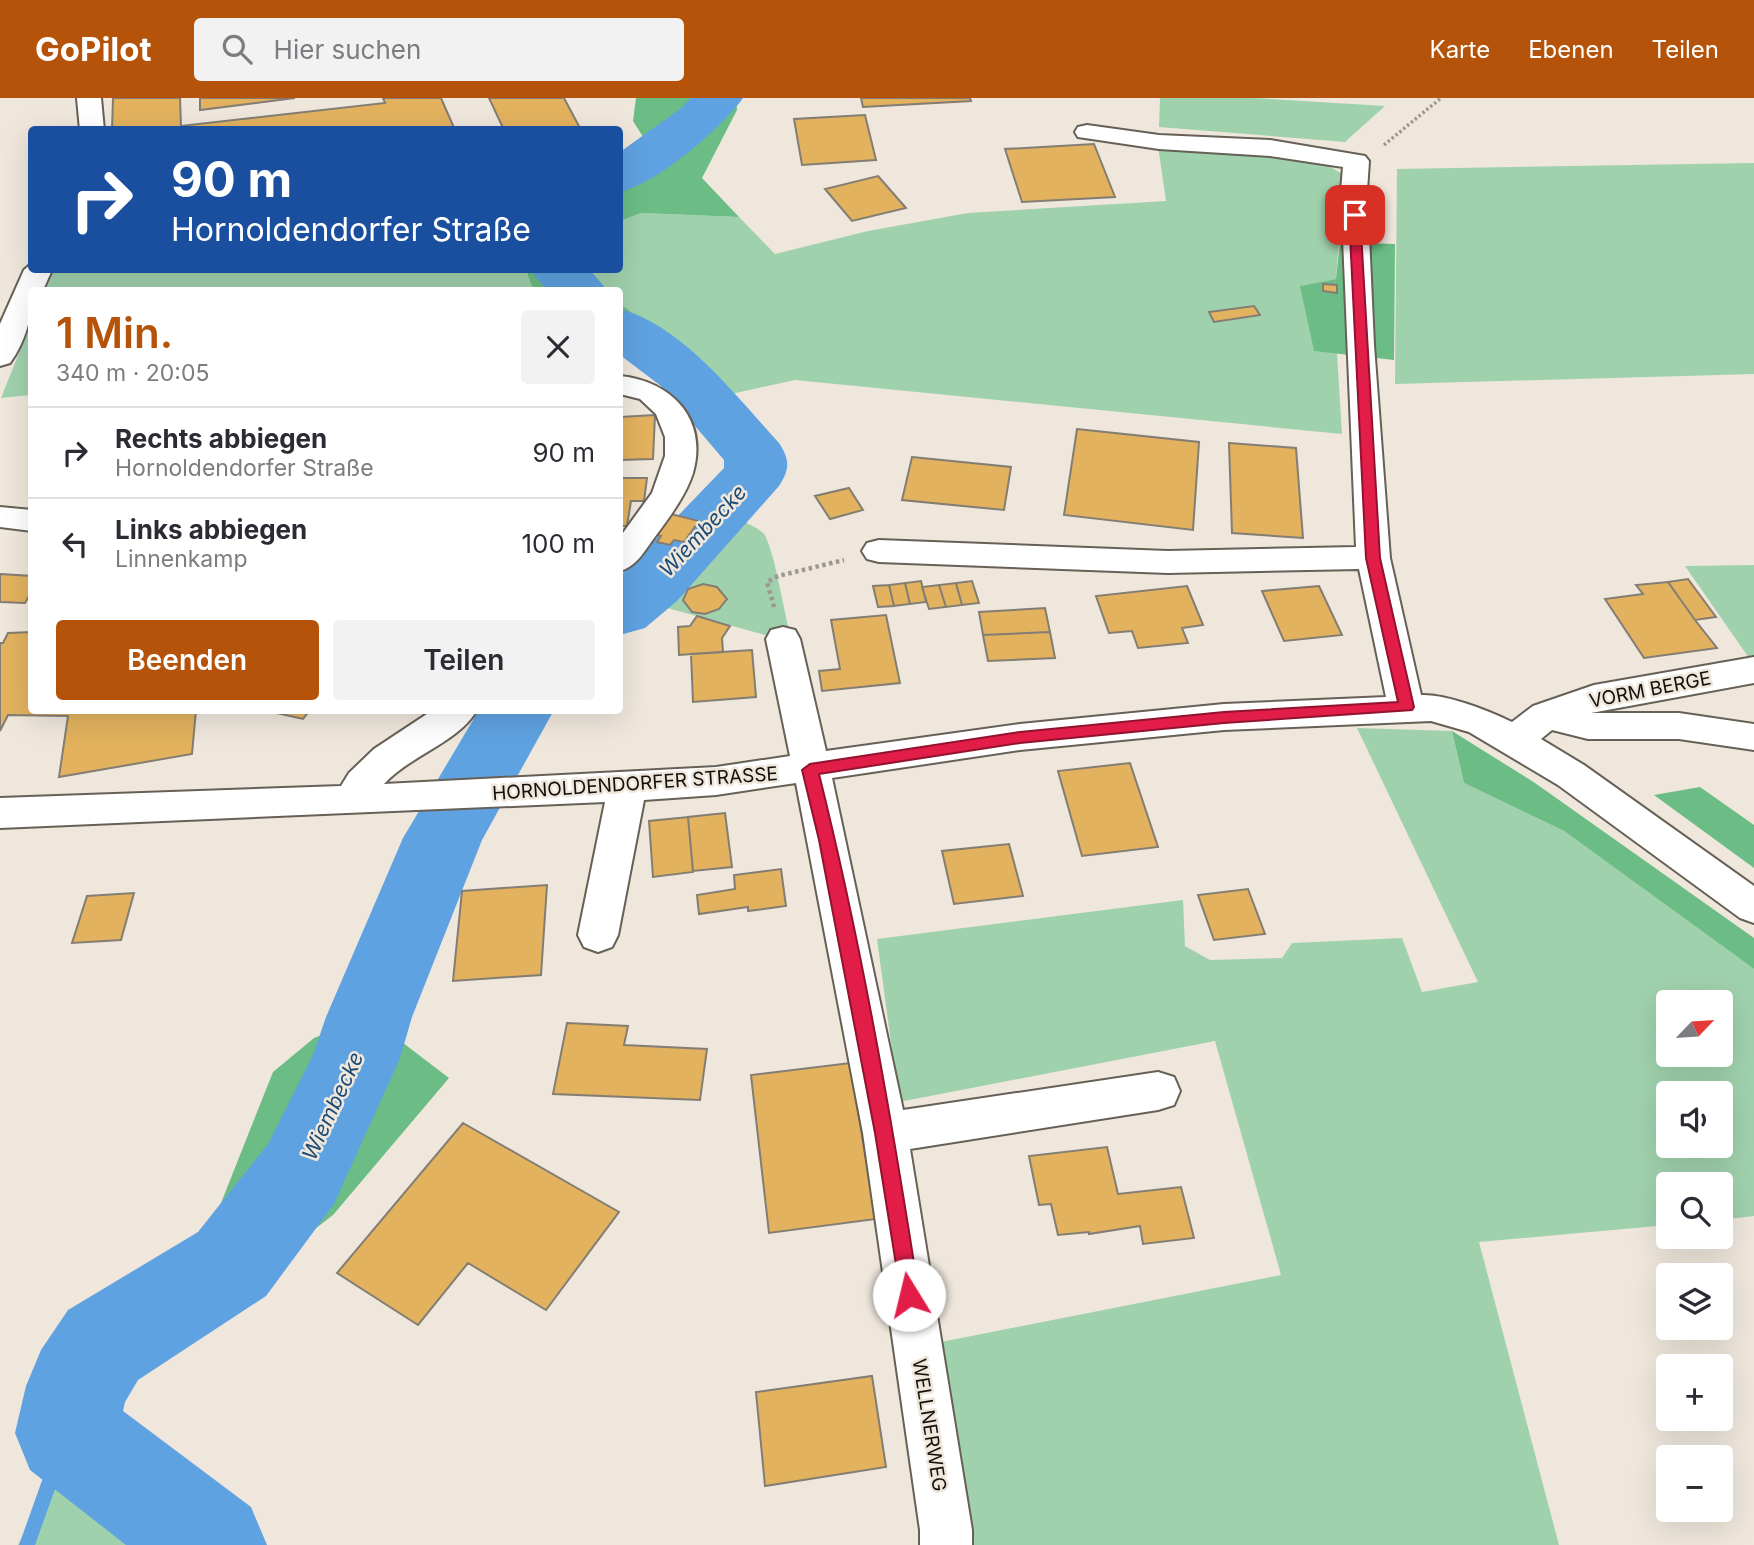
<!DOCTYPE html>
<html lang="de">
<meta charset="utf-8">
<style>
body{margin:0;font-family:Inter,sans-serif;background:#f2f2f3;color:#2b2b33;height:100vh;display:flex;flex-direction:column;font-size:26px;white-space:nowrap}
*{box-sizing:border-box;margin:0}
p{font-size:23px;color:#7c7c81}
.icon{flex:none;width:38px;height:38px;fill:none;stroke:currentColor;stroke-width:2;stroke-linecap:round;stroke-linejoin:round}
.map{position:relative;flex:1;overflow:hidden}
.drawer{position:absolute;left:28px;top:189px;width:595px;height:427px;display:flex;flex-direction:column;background:#fff;border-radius:7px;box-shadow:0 7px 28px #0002}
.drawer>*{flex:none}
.banner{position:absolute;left:28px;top:28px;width:595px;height:147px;border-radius:7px;box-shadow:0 7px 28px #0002;background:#1a4fa0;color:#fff;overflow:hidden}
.needle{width:46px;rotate:65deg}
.buttons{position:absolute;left:1656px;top:892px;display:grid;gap:14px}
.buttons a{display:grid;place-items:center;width:77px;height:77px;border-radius:7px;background:#fff;box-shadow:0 7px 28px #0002;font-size:35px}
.pin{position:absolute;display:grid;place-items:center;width:60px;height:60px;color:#fff;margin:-30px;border-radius:14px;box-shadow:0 4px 10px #0006}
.me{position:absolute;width:77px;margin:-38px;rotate:351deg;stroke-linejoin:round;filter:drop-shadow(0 0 5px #0008)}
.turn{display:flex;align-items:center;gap:24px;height:147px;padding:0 28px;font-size:32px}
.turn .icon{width:91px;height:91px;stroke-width:2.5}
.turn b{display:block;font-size:49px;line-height:60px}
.round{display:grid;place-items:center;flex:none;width:74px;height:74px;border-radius:7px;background:#f2f2f3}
.summary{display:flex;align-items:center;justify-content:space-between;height:119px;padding:0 28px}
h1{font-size:42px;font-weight:600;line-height:52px;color:#b45309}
.primary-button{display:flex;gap:14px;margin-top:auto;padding:14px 28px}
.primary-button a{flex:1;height:80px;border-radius:7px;background:#b45309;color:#fff;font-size:28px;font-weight:600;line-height:80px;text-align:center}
.primary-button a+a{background:#f2f2f3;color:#2b2b33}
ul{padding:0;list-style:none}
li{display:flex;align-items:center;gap:21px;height:91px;padding:0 28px;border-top:2px solid #e1e1e2}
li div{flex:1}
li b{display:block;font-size:26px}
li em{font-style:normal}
header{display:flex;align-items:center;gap:42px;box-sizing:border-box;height:98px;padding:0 35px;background:#b45309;color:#fff}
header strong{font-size:33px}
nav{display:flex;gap:38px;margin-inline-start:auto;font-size:24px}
.search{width:490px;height:63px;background:#f2f2f3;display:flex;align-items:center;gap:18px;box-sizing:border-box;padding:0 24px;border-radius:7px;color:#7c7c81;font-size:26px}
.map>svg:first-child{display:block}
.green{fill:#a0d1ad;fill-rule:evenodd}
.forest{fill:#6bbd85}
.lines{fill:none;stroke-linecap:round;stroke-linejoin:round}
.stream{fill:#5fa2e1;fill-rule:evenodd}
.river{fill:#5fa2e1;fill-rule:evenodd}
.building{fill:#e2b25e;stroke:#837d73;stroke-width:2}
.minor-casing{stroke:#666056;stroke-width:4}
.path-far1{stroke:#9d978f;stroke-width:3.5;stroke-dasharray:2.5 2.5;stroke-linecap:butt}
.path{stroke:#9d978f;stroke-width:4.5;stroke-dasharray:3.5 3.5;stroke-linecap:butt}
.minor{fill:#fff;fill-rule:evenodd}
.route{fill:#e11d48;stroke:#92132f;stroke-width:2}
.labels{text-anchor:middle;stroke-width:5;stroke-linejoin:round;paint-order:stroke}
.street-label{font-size:19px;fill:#13100d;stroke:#efe7dc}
.water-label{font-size:21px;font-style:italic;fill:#1b4b75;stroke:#efe7dc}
</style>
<header>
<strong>GoPilot</strong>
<div class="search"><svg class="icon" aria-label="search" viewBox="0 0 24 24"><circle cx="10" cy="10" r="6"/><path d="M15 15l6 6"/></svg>Hier suchen</div>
<nav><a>Karte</a><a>Ebenen</a><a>Teilen</a></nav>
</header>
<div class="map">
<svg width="1754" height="1447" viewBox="0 0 1754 1447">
<rect width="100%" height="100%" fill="#efe7dc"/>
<path class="green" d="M 1160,0 L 1254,0 L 1385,8 L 1345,44 L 1159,29 Z
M 1158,48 L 1319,62 L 1344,77 L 1336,181 L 1301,188 L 1314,252 L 1337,255 L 1342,336 L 795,282 L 731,296 L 620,205 L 620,192 L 604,192 L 581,172 L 620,172 L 620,123 L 641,115 L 739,119 L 775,156 L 868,133 L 968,115 L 1166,103 Z
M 1754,65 L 1754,276 L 1395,286 L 1397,71 Z
M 54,172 L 526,172 L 533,192 L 45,192 Z
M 31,225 L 31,297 L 1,300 Z
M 745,424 C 750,427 760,431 764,436 C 774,450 785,519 791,540 L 765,537 L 653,506 L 717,446 Z
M 1754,467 L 1754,559 L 1749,560 L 1685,468 Z
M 1357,630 L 1452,633 L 1464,685 L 1564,733 L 1754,871 L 1754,1118 L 1720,1122 L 1720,1087 L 1668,1087 L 1668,1127 L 1479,1144 L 1559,1447 L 964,1447 L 941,1244 L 1281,1177 L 1215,943 L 899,1004 L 877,841 L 1183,802 L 1185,848 L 1210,862 L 1282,860 L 1292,845 L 1402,840 L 1422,894 L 1478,884 ZM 1668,905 L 1720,905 L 1720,957 L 1668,957 ZM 1668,996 L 1720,996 L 1720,1048 L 1668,1048 Z
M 68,1346 L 173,1447 L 18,1447 Z"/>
<path class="forest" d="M 636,0 L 736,0 L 737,12 L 702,80 L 739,119 L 641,115 L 620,123 L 620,57 L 645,42 L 633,23 Z
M 1340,144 L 1395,146 L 1394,262 L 1314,253 L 1300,188 L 1336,181 Z
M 526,172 L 581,172 L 604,192 L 533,192 Z
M 620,205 L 731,296 L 690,304 L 620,249 Z
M 1452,633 L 1535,685 L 1754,840 L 1754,871 L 1564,733 L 1464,685 Z
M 1700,689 L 1754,727 L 1754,770 L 1654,697 Z
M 369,919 L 449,980 L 333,1117 L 284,1155 L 219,1110 L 273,974 L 314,940 Z"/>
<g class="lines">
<path class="stream" d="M 67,1327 L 73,1329 L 75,1335 L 35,1447 L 19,1447 L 59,1335 L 61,1329 Z"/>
<path class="river" d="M 691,0 L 743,0 C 721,31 656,86 620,94 L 620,54 L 680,11 Z
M 530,172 L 590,172 L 607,192 L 547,192 Z
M 620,211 C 682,227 737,299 779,345 C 790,362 790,371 779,388 L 677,503 L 645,530 L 620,537 L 620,478 L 724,370 L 724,362 L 661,288 L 620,257 Z
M 479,612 L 554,612 L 482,742 L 412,919 L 400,960 L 334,1106 L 266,1198 L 138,1282 L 125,1304 L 123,1313 L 251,1409 L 267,1447 L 126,1447 L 30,1372 L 15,1335 L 26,1288 L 41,1252 L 68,1212 L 198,1134 L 268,1046 L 313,957 L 326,919 L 403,740 Z"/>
</g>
<path class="building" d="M 113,0 L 180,0 L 181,28 L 385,5 L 383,0 L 441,0 L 455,32 L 112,32 Z
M 200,0 L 295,0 L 200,12 Z
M 489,0 L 564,0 L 581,32 L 504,32 Z
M 861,0 L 970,0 L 971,3 L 863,9 Z
M 865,17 L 876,62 L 802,67 L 794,21 Z
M 1094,46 L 1115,99 L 1022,104 L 1005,51 Z
M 878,78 L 906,110 L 852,123 L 825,91 Z
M 1323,186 L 1337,187 L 1337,195 L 1323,193 Z
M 1254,208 L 1260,217 L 1214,224 L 1209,214 Z
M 655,317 L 653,361 L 620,362 L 620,319 Z
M 1077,331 L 1199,344 L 1193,432 L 1064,417 Z
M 1229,345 L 1296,350 L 1303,440 L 1232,435 Z
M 912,359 L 1011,369 L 1004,412 L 902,402 Z
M 620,380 L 647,380 L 644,403 L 631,403 L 627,428 L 620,428 Z
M 849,390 L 863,412 L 830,421 L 815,398 Z
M 667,415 L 699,423 L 684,444 L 674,442 L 670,447 L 657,444 L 661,438 L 651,436 Z
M 0,476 L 32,478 L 32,493 L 25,505 L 0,504 Z
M 1688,481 L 1716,519 L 1695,522 L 1668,484 Z
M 921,483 L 926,504 L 910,506 L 905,485 Z
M 972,483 L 979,505 L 962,507 L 956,485 Z
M 1668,484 L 1695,522 L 1717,550 L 1644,560 L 1605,501 L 1643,496 L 1636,487 Z
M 905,485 L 910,506 L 894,508 L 889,487 Z
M 956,485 L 962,507 L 946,509 L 939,487 Z
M 703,486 L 717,489 L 727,501 L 719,511 L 705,516 L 692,514 L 683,502 L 688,491 Z
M 889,487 L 894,508 L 878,509 L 873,488 Z
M 939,487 L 946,509 L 929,511 L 922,489 Z
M 1187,488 L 1203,527 L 1182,530 L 1188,545 L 1138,550 L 1132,533 L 1109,535 L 1096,498 Z
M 1319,488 L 1342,537 L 1284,543 L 1262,493 Z
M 1045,510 L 1050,534 L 983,537 L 979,514 Z
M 886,517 L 900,585 L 822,593 L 819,573 L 840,571 L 831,522 Z
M 697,518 L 730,528 L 722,540 L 723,554 L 679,557 L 678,529 L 690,528 Z
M 32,534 L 32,612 L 196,612 L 192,656 L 59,679 L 68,618 L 8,617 L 0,633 L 0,545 L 3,545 L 8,535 Z
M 1050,534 L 1055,560 L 988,563 L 983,537 Z
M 752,552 L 756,599 L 693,604 L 691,556 Z
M 263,612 L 310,612 L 303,621 Z
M 1130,665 L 1158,749 L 1082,758 L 1058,673 Z
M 725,715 L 732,769 L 693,773 L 688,719 Z
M 688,719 L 693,774 L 653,779 L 649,723 Z
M 1009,746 L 1023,798 L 954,806 L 942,753 Z
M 781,771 L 786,808 L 748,813 L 748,809 L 699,816 L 697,797 L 735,791 L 734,777 Z
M 547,787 L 541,877 L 453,883 L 462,793 Z
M 1248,791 L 1265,836 L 1214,842 L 1198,797 Z
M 134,795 L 121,842 L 72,845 L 87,798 Z
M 567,925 L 628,928 L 624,947 L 707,951 L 700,1002 L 553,996 Z
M 850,965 L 876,1121 L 769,1135 L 751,977 Z
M 463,1025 L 619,1114 L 546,1212 L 468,1165 L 418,1227 L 337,1175 Z
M 1107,1049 L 1118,1096 L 1181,1089 L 1194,1140 L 1143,1146 L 1140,1128 L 1089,1136 L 1089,1134 L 1058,1137 L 1051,1106 L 1039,1107 L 1029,1058 Z
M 872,1278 L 886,1369 L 765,1388 L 756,1294 Z"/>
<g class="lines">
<g class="minor-casing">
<path id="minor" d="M 77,0 L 101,0 L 104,32 L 80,32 Z
M 1087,27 L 1159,37 L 1270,42 L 1365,58 L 1369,63 L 1367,93 L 1374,247 L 1390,460 L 1421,597 C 1447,596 1489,613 1512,624 L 1533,608 L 1594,587 L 1754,559 L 1754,585 L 1591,615 L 1679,615 L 1754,626 L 1754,652 L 1679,641 L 1588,641 L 1552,632 L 1541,641 L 1584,667 L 1754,788 L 1754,825 L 1740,820 L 1558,687 L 1469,634 L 1431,623 L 1224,632 L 1020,652 L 832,680 L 903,1012 L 1158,974 L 1174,979 L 1180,993 L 1174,1007 L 1158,1012 L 910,1051 L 972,1432 L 972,1447 L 920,1447 L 920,1432 L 863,1035 L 796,685 L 716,697 L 644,702 L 618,837 L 612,849 L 598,854 L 584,849 L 578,837 L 605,704 L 0,730 L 0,700 L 341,688 L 349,675 L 374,651 L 433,612 L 477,612 C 459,644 409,658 384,686 L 716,669 L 790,658 L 766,541 L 771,532 L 783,529 L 795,532 L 800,541 L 826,653 L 1020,626 L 1224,606 L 1386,599 L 1359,471 L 1168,475 L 879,464 L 867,461 L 862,453 L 867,445 L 879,442 L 1168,453 L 1356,449 L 1341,93 L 1343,69 L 1270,58 L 1159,51 L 1078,39 L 1075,34 L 1078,29 Z
M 32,165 L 32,172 L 52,172 L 43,192 L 32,192 C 32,219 26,243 10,265 L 0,268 L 0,226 L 24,172 Z
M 620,278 C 672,283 708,321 693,375 C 686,397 671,417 657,436 C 646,450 638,468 620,473 L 620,439 L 652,395 L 665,358 L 665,339 L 656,316 L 640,301 L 620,296 Z
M 0,409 L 32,412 L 32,433 L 0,429 Z"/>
</g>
<path class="path-far1" d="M 1384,47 L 1441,0"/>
<path class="path" d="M 774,509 L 767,484 L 778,478 L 844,462"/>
<use href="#minor" class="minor"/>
</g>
<path class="route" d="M 1355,113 L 1360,117 L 1380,460 L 1414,609 L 1412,612 L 1224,625 L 1020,645 L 819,676 C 862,848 892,1023 919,1197 L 916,1204 L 909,1207 L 902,1204 L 875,1035 L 819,742 L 802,672 L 810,666 L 1020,634 L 1224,614 L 1398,604 L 1366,460 L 1349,117 Z"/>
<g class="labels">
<g class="street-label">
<text transform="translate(1650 591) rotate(-11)" y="7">VORM BERGE</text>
<text transform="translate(635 685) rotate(-4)" y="7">HORNOLDENDORFER STRASSE</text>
<text transform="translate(930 1327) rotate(81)" y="7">WELLNERWEG</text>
</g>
<g class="water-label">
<text transform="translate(703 433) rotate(-47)" y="7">Wiembecke</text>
<text transform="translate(333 1008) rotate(-65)" y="7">Wiembecke</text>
</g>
</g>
</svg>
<div class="buttons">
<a><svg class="needle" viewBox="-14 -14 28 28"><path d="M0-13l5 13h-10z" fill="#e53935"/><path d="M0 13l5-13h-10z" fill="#7c7c81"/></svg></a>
<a><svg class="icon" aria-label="sound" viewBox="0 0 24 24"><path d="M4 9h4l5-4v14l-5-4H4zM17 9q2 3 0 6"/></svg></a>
<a><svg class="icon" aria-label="search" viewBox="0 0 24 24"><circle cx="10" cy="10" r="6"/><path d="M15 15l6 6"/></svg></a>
<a><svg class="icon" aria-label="layers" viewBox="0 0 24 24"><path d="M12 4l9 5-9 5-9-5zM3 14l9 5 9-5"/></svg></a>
<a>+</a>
<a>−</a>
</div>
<div class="pin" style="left:1355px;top:117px;background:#d93025"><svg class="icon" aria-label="arrive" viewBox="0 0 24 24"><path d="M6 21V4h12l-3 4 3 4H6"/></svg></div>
<svg class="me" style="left:909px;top:1197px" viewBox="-20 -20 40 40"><circle r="19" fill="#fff"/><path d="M0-13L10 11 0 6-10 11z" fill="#e11d48"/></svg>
<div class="banner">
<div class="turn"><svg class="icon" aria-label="right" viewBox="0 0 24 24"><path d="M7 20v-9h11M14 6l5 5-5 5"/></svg><div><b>90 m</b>Hornoldendorfer Straße</div></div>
</div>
<section class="drawer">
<div class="summary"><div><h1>1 Min.</h1><p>340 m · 20:05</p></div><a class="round"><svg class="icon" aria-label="close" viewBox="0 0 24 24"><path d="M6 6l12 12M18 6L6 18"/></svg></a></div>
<ul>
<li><svg class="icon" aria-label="right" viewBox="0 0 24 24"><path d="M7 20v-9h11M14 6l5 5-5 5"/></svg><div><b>Rechts abbiegen</b><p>Hornoldendorfer Straße</p></div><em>90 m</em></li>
<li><svg class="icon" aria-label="left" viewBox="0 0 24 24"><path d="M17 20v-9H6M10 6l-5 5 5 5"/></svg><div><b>Links abbiegen</b><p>Linnenkamp</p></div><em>100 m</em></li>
</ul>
<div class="primary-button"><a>Beenden</a><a>Teilen</a></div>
</section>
</div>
